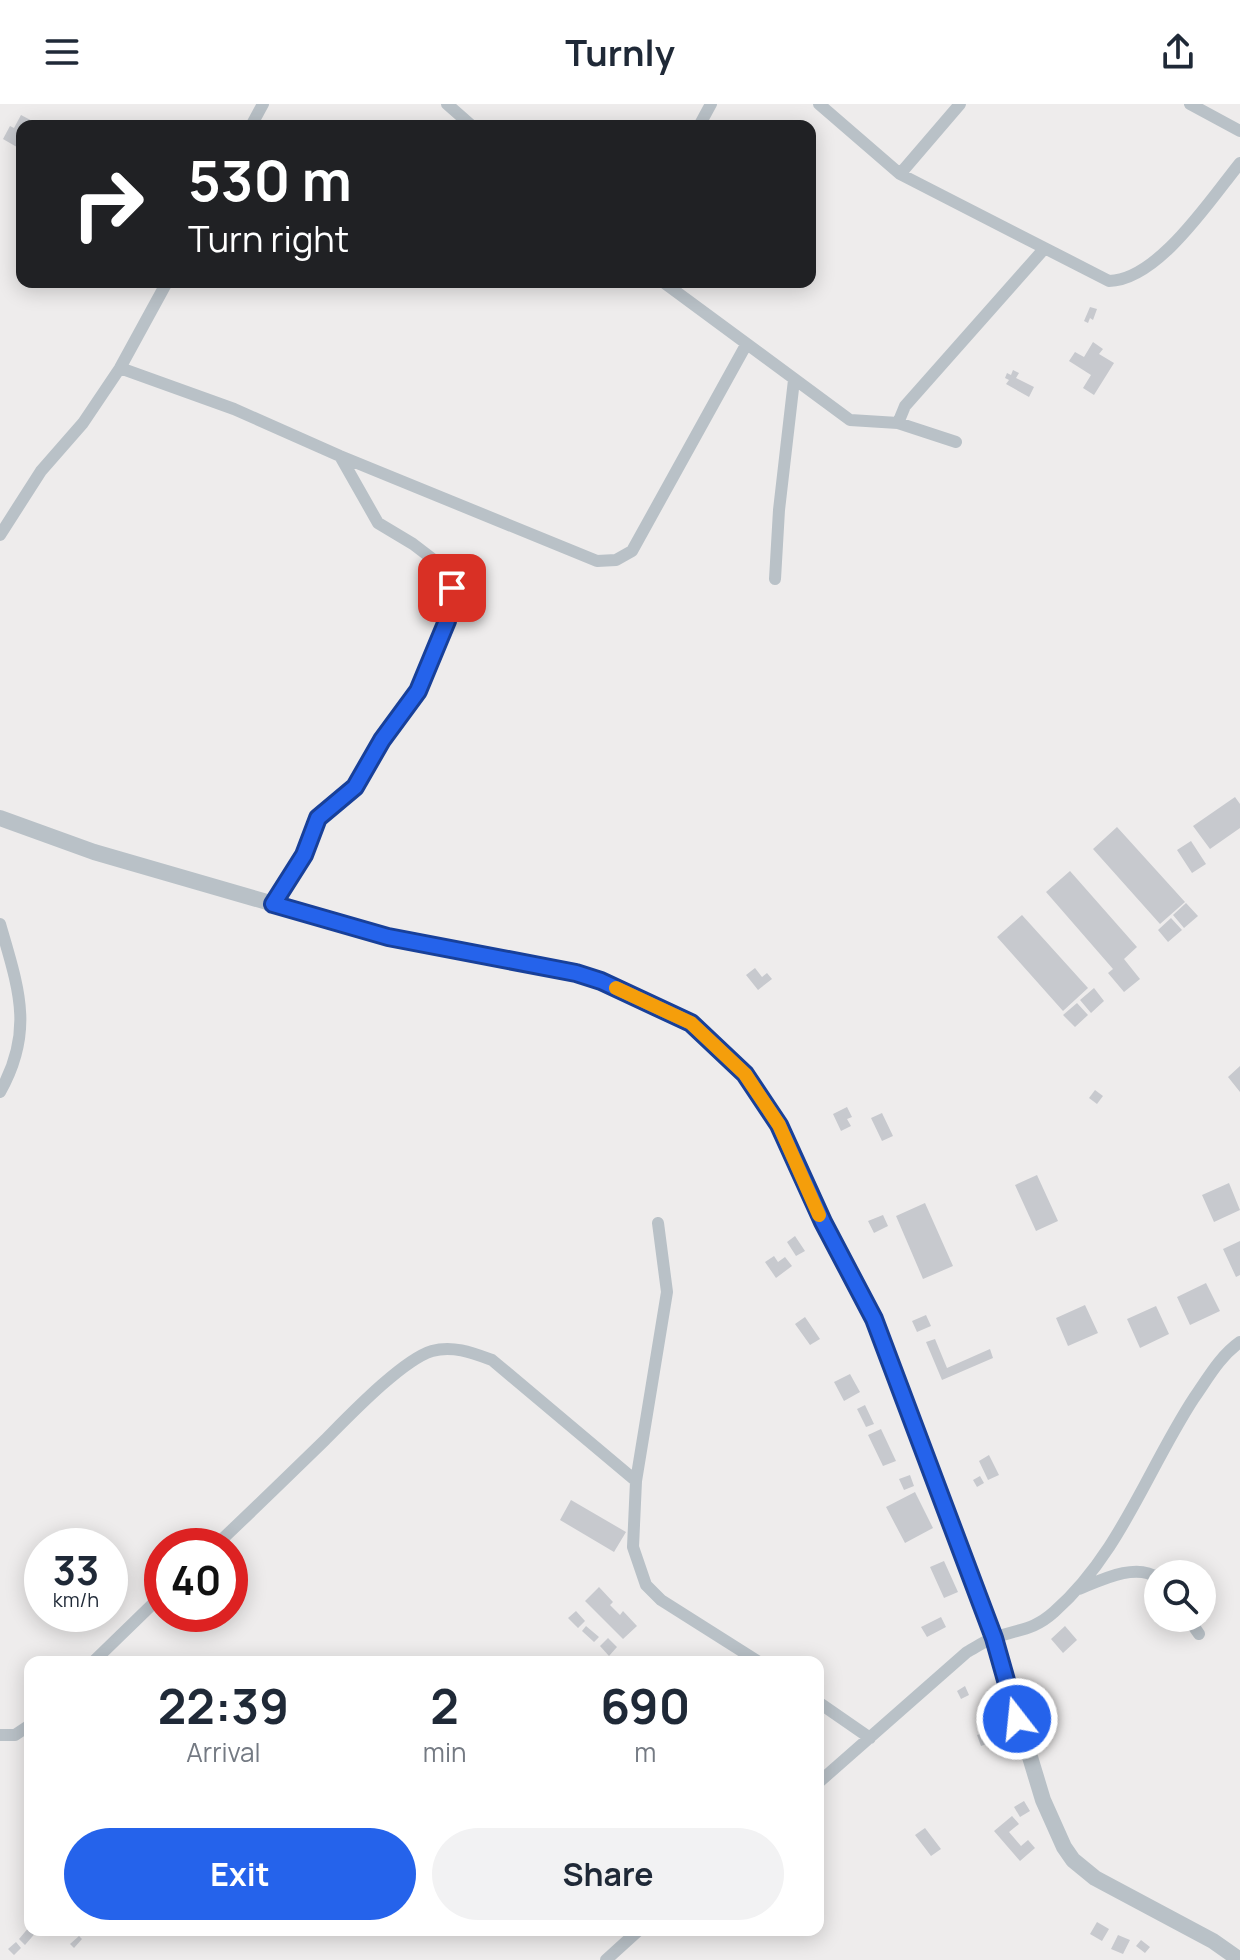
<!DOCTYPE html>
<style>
body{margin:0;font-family:Manrope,sans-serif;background:#f2f2f3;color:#1f2937;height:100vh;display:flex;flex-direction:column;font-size:30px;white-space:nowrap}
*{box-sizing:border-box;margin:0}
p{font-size:26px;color:#747a83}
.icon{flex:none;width:44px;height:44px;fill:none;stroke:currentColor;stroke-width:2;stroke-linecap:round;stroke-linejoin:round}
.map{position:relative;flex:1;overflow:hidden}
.drawer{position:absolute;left:24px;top:1552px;width:800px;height:280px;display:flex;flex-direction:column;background:#fff;border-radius:16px;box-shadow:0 4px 20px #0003}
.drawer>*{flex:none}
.guide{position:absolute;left:16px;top:16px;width:800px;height:168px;border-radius:16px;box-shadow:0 4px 20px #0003;background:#202124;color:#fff;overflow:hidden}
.fabs{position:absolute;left:1144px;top:1456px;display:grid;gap:16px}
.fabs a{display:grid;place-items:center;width:72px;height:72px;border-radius:50%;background:#fff;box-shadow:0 4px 20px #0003;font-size:40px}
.speed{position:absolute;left:24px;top:1424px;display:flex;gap:16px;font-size:40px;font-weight:700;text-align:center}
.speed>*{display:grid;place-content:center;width:104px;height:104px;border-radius:50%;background:#fff;box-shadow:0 4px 20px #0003;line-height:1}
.speed small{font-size:20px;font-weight:400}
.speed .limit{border:12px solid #d22;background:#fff;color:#111}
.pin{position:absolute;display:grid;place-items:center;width:68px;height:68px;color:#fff;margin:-34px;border-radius:16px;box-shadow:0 4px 12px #0006}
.me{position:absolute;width:88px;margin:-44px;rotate:344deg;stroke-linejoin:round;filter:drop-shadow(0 0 6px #0008)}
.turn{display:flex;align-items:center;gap:28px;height:168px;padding:0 40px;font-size:36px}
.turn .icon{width:104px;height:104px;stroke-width:2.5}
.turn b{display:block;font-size:56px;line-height:68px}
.eta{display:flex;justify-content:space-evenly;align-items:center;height:136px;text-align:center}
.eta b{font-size:48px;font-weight:700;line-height:56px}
.action{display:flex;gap:16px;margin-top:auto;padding:16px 40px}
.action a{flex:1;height:92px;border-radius:48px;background:#2563eb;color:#fff;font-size:32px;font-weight:700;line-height:92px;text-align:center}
.action a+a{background:#f2f2f3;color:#1f2937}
header{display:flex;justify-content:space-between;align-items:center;height:104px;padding:0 40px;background:#fff;font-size:36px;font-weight:700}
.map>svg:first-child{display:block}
.building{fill:#c7c9ce}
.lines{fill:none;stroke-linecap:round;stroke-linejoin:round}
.minor{stroke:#b9c1c7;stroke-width:12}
.tertiary{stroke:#b9c1c7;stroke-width:16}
.route-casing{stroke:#184099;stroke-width:20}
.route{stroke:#2563eb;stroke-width:14}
.slow{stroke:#f59e0b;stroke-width:14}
</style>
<header><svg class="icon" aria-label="menu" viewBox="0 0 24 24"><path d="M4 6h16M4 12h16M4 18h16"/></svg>Turnly<svg class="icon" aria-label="share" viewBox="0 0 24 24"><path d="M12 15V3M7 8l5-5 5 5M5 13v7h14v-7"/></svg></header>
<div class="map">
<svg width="1240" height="1856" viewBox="0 0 1240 1856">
<rect width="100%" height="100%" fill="#eeecec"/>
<path class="building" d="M 21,11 L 38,20 L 22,22 L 22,46 L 3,35 L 10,22 L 14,24 Z
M 1090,203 L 1097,205 L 1093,216 L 1090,214 L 1088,219 L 1084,217 Z
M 1093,238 L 1103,245 L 1099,250 L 1114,259 L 1094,291 L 1083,284 L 1091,271 L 1069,257 L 1075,248 L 1084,253 Z
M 1013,266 L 1019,269 L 1016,274 L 1034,283 L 1029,293 L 1006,280 L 1009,276 L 1005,274 L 1007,269 L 1011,271 Z
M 1235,693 L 1240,700 L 1240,724 L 1210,745 L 1193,722 Z
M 1117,723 L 1185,798 L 1160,820 L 1093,745 Z
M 1191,737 L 1206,760 L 1192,769 L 1177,746 Z
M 1070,767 L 1137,843 L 1124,855 L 1140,875 L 1124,888 L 1108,869 L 1113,865 L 1046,788 Z
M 1186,799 L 1198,812 L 1184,824 L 1173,811 Z
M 1022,811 L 1088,884 L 1063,907 L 997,833 Z
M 1171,814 L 1182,826 L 1168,838 L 1158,826 Z
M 755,864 L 762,873 L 767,869 L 772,875 L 758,886 L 746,871 Z
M 1094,884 L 1104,897 L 1091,909 L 1080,896 Z
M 1077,899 L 1088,911 L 1075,923 L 1063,911 Z
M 1240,962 L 1240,988 L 1228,973 Z
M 1095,986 L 1103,992 L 1097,1000 L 1089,994 Z
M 847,1003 L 852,1013 L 847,1015 L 851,1022 L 841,1027 L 833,1010 Z
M 882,1009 L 893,1032 L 882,1037 L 871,1014 Z
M 1037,1071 L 1058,1117 L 1036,1127 L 1015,1081 Z
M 1229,1079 L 1240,1106 L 1214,1118 L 1202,1091 Z
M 925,1099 L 953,1162 L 923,1175 L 896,1112 Z
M 883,1111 L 888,1122 L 874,1129 L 868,1117 Z
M 795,1132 L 805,1147 L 796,1152 L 787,1138 Z
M 1240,1137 L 1240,1171 L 1236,1173 L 1223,1145 Z
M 774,1152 L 778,1158 L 785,1153 L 792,1162 L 776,1174 L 765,1158 Z
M 1206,1179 L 1220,1207 L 1190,1221 L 1177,1193 Z
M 1085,1201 L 1098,1229 L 1068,1242 L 1056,1214 Z
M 1156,1202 L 1169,1230 L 1140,1244 L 1127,1215 Z
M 926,1211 L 931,1222 L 917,1228 L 912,1217 Z
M 805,1213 L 820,1235 L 810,1241 L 795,1220 Z
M 935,1235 L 947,1264 L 990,1245 L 993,1254 L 942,1276 L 926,1238 Z
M 850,1270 L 860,1288 L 844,1297 L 834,1278 Z
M 865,1301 L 874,1320 L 866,1323 L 857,1305 Z
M 881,1325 L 896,1357 L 883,1362 L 868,1331 Z
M 989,1351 L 999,1371 L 988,1376 L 979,1357 Z
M 910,1371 L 914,1382 L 904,1386 L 899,1375 Z
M 980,1372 L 984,1379 L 977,1383 L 973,1376 Z
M 915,1388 L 933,1424 L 905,1439 L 886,1403 Z
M 571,1396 L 626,1428 L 614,1448 L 560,1416 Z
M 944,1457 L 958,1488 L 944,1494 L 930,1463 Z
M 599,1483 L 613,1498 L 610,1501 L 620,1511 L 623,1507 L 637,1522 L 623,1535 L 585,1497 Z
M 576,1507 L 585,1517 L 578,1524 L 568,1514 Z
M 941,1513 L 946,1523 L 927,1533 L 921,1523 Z
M 586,1522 L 599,1533 L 594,1538 L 582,1527 Z
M 1065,1522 L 1077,1536 L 1063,1549 L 1051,1535 Z
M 608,1534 L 617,1543 L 609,1552 L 600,1542 Z
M 965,1582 L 969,1591 L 961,1595 L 957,1587 Z
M 986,1628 L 990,1639 L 981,1642 L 977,1631 Z
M 1024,1697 L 1030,1707 L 1020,1713 L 1014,1703 Z
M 1012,1712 L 1019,1720 L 1009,1728 L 1021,1742 L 1028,1736 L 1035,1744 L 1020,1757 L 994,1727 Z
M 925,1724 L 941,1745 L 931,1752 L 915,1731 Z
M 1097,1818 L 1109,1825 L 1102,1837 L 1090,1830 Z
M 30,1822 L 30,1826 L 38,1826 L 25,1841 L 19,1835 Z
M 1118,1831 L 1130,1836 L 1123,1850 L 1111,1845 Z
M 79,1832 L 82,1835 L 74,1844 L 70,1840 Z
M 1141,1836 L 1150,1843 L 1145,1849 L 1136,1842 Z
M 16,1838 L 21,1844 L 14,1851 L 8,1845 Z"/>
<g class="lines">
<path class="minor" d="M 447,0 L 472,22
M 819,0 L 900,70 L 1109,177 C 1158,176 1210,96 1240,59
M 1190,0 L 1240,27
M 251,22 L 263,0
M 699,22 L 711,0
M 900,70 L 960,0
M 663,178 L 850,316 L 898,319 L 956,338
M 120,264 L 234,305 L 340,352 L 597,457 L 616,456 L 632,447 L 746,241
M 898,319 L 905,302 L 1044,145
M 0,431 L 41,367 L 83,319 L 120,264 L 167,178
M 775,475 L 779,406 L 794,276
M 273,800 L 304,751 L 318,714 L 355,683 L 382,636 L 409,602 L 418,587 L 447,517 L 452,484 L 443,463 L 413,440 L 378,419 L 340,352
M 0,820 C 18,883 35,926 0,988
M 658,1119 L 667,1188 L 636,1377 L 633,1443 L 646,1481 L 661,1496 L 759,1558
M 215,1442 C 252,1407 288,1372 325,1336 C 348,1313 402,1256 432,1247 C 453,1241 473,1249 492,1256 L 636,1377
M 1079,1485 C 1101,1476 1136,1458 1158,1474
M 1188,1514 L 1199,1530
M 93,1558 L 162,1491
M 818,1598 L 870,1634
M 0,1631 L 15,1631 L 30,1621
M 818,1679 L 967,1548 C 975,1544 984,1537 994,1534 C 1017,1525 1033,1527 1054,1508 C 1120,1450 1147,1366 1194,1294 C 1208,1274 1220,1252 1240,1238
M 606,1856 L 639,1826"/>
<path class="tertiary" d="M 0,714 L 94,748 L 388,833 L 576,869 L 601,877 L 691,919 L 745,970 L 764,997 L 779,1021 L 823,1118 L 874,1215 L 994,1534 L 1043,1696 L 1064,1743 L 1073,1756 L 1095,1774 L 1213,1837 L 1240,1856"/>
</g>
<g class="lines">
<g class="route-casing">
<path id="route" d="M 452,484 L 447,517 L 418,587 L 382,636 L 355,683 L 318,714 L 304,751 L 273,800 L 388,833 L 576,869 L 601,877 L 691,919 L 745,970 L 779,1021 L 823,1118 L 874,1215 L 994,1534 L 1017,1615"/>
</g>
<use href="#route" class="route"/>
<path class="slow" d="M 616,884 L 691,919 L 745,970 L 779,1021 L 819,1111"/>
</g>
</svg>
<div class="fabs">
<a><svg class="icon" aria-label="search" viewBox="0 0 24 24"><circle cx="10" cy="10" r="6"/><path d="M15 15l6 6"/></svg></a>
</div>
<div class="speed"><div>33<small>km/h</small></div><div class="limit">40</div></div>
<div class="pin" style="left:452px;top:484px;background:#d93025"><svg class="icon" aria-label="arrive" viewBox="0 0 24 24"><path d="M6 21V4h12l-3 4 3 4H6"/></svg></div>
<svg class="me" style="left:1017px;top:1615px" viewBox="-20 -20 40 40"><circle r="17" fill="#2563eb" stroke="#fff" stroke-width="3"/><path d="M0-11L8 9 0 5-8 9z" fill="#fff"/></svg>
<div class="guide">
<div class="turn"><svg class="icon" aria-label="right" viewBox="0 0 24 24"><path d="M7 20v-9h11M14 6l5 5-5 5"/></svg><div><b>530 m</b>Turn right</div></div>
</div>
<section class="drawer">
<div class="eta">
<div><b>22:39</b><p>Arrival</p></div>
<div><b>2</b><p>min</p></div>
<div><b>690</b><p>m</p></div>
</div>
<div class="action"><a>Exit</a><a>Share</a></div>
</section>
</div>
